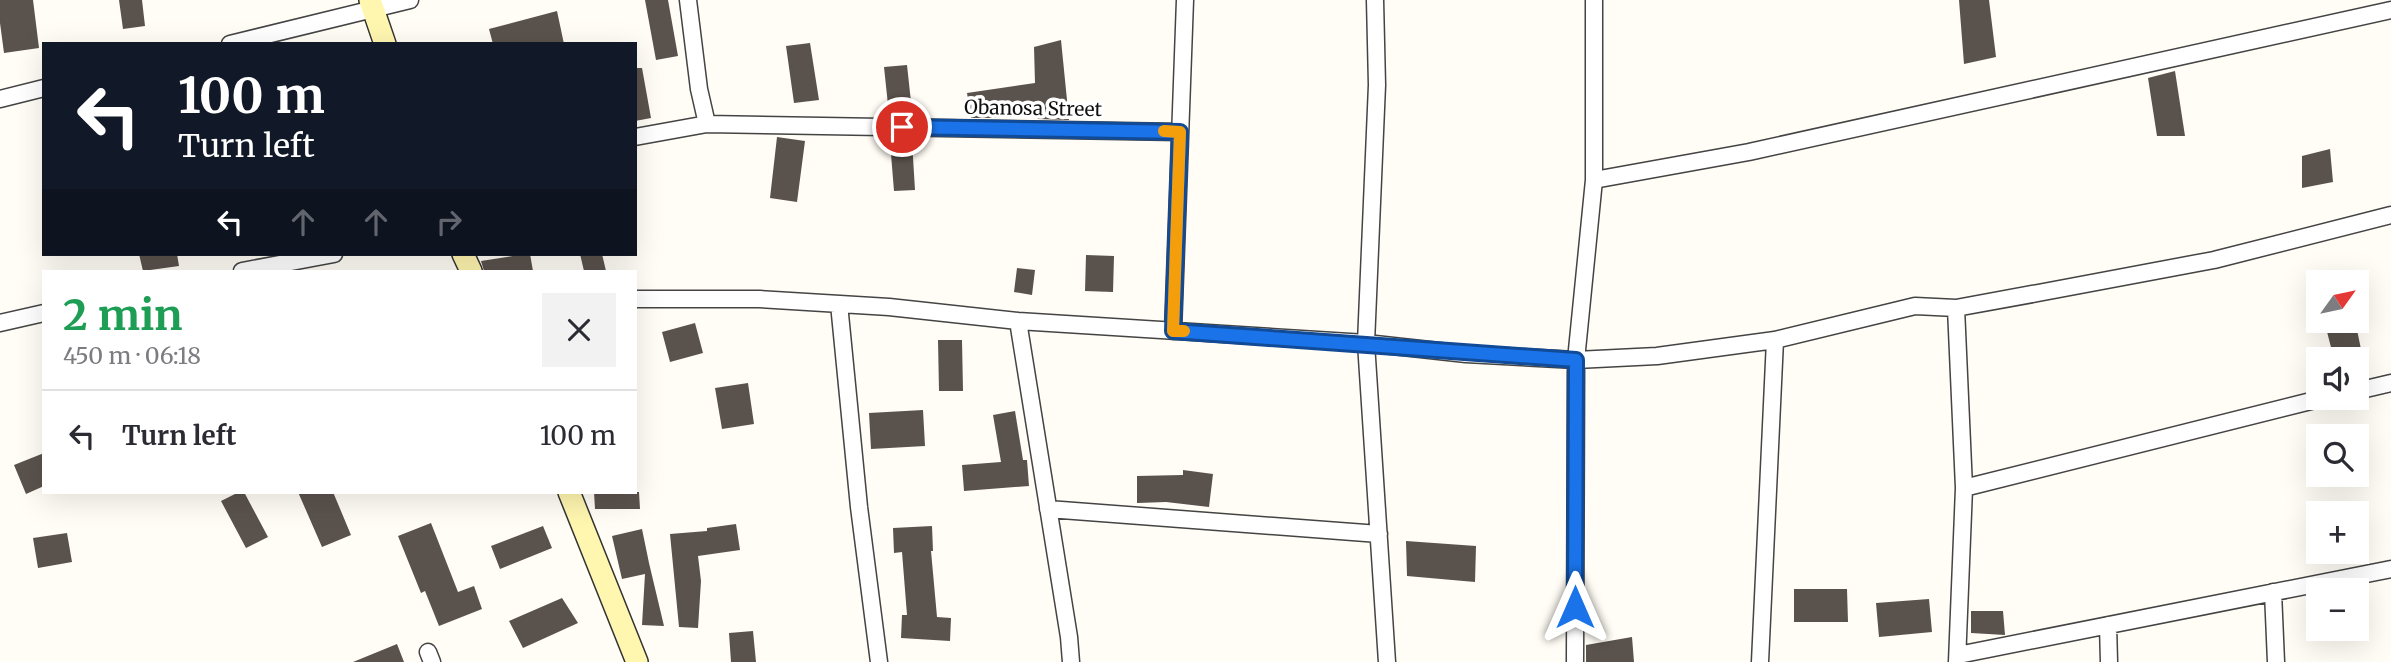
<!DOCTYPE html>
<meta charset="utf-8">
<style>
body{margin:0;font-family:Merriweather,serif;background:#f2f2f3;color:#2b2b33;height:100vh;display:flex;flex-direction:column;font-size:26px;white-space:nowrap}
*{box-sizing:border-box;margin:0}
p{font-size:23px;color:#7c7c81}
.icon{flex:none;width:38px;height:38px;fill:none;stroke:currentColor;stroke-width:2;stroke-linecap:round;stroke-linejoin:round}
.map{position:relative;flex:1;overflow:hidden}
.details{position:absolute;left:42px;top:270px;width:595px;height:224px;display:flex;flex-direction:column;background:#fff;border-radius:0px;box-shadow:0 7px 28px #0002}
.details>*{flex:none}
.guide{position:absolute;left:42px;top:42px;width:595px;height:214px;border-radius:0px;box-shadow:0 7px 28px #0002;background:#111827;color:#fff;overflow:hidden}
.needle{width:46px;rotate:57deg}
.tools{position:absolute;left:2306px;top:270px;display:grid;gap:14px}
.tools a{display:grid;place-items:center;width:63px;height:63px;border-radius:0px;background:#fff;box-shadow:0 7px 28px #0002;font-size:35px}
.pin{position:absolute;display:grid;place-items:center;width:60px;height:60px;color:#fff;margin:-30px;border:4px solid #fff;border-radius:50%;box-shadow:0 2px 7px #0007}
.me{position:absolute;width:77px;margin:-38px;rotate:0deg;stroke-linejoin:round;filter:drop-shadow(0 0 5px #0008)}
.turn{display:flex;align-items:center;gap:24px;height:147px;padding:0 21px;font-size:32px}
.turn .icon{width:91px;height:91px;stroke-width:2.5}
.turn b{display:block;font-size:49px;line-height:60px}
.lanes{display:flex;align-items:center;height:66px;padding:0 21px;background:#0003;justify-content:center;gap:35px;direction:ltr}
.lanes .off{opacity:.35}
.round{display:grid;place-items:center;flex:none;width:74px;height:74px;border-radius:0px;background:#f2f2f3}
.head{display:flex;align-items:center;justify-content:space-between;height:119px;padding:0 21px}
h1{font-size:42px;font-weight:700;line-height:52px;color:#1e9e55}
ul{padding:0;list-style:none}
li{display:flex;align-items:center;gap:21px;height:91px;padding:0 21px;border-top:2px solid #e1e1e2}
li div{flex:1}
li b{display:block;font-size:26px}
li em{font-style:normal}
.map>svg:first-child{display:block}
.building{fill:#5a524d}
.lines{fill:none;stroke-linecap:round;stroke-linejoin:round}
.street-casing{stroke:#444;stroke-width:19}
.secondary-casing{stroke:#333;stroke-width:24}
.street{stroke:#fff;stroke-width:16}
.secondary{stroke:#fff6b0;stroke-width:21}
.route-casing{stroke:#114b97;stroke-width:18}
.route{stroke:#1a73e8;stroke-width:12}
.slow{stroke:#f59e0b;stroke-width:12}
.labels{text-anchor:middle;stroke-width:7;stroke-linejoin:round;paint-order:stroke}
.street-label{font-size:19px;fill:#111;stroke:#fff}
</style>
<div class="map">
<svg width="2391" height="662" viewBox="0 0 2391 662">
<rect width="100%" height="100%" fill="#fffdf5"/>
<path class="building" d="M 0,0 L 33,0 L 39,48 L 4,53 L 0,23 Z
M 119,0 L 142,0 L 145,26 L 123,29 Z
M 645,0 L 668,0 L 678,56 L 656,60 Z
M 1959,0 L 1989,0 L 1996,57 L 1964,64 Z
M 557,11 L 564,44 L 493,44 L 489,29 Z
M 1061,40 L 1069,120 L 1037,119 L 1037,113 L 1002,118 L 971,118 L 967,93 L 1035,83 L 1034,47 Z
M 810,43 L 819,100 L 794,103 L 786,46 Z
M 907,65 L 911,102 L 888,105 L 884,67 Z
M 635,68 L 642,68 L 651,118 L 635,121 Z
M 2175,71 L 2185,136 L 2157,136 L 2148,78 Z
M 777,137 L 805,141 L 797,202 L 770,198 Z
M 912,141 L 915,190 L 894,191 L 890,142 Z
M 2330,149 L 2333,182 L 2302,188 L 2302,156 Z
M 139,254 L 177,254 L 179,266 L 143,271 Z
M 526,254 L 530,254 L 533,271 L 484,271 L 481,261 Z
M 580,254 L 602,254 L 606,271 L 584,271 Z
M 1086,255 L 1114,256 L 1113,292 L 1085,291 Z
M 1017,268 L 1035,270 L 1032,295 L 1014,292 Z
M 2324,320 L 2355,320 L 2363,359 L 2334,359 Z
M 695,323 L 703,353 L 670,362 L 662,332 Z
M 938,340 L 962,340 L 963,391 L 939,391 Z
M 748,383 L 754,424 L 722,429 L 715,388 Z
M 923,410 L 925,446 L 871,449 L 869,413 Z
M 1015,411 L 1023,460 L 1027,460 L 1029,486 L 964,491 L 962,465 L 1001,462 L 993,415 Z
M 44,453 L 44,486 L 26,494 L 14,465 Z
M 1183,470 L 1213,474 L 1209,507 L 1166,502 L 1137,503 L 1137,476 L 1183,475 Z
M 239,492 L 244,492 L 268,537 L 246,548 L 221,501 Z
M 298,492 L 333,492 L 351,535 L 322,547 Z
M 594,492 L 639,492 L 640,509 L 595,509 Z
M 431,523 L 458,592 L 474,586 L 482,609 L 439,626 L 425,591 L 421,593 L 398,536 Z
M 736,524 L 740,550 L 698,556 L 701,581 L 698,628 L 679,627 L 670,534 L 707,531 L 707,528 Z
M 543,526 L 552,548 L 500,569 L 491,546 Z
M 932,526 L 933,551 L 931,551 L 937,617 L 951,618 L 950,641 L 901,638 L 902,615 L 907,615 L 902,552 L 894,553 L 893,528 Z
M 642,529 L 649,563 L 664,626 L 642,625 L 645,574 L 622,579 L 612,536 Z
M 67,533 L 72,562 L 38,568 L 33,538 Z
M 1406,541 L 1476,546 L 1475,582 L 1407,576 Z
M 1794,589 L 1847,589 L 1848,622 L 1794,622 Z
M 562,598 L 578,623 L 523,648 L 509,621 Z
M 1929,599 L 1932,632 L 1879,637 L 1876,603 Z
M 1971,611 L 2003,611 L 2005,635 L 1971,633 Z
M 753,631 L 756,662 L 731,662 L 729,633 Z
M 1632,637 L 1634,662 L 1586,662 L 1586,645 Z
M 397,644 L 404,662 L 353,662 Z"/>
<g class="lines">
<g class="street-casing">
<path id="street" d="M 688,0 L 699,89 L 707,124
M 1375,0 L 1377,85 L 1366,343 L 1387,662
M 230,44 L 410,0
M 0,99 L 44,88
M 635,137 L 707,124 L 1180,132
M 1594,180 L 1749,152 L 2391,10
M 242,271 L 334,254
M 635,299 L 759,299 L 889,307 L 1018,321 L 1366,343 L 1466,354 L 1576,360 L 1657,356 L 1775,340 L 1915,306 L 1956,308 L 2038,293 L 2214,260 L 2391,215
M 839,304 L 859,507 L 879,662
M 1956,308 L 1964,488 L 1957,662
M 1018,321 L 1069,637 L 1071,662
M 0,323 L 44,313
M 1173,331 L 1185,0
M 2357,391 L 2391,383
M 1964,488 L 2327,397
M 1048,509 L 1379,534
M 2273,592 L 2276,662
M 2108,625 L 2109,662
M 428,652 L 432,662
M 1958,655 L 2391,569
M 1575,662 L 1576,360 L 1594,180 L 1594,0
M 1760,662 L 1775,340"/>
</g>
<g class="secondary-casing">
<path id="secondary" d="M 370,0 L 385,44
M 463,254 L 471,271
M 569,492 L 637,662"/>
</g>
<use href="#street" class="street"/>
<use href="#secondary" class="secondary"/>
</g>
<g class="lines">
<g class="route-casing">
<path id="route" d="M 902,127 L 1180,132 L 1173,331 L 1576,360 L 1575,607"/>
</g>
<use href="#route" class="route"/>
<path class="slow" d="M 1164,131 L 1180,132 L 1173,331 L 1184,331"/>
</g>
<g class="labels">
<g class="street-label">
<text transform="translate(1033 108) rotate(1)" y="7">Obanosa Street</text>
</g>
</g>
</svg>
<div class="tools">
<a><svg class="needle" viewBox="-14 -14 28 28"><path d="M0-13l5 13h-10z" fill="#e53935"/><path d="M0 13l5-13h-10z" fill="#7c7c81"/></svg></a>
<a><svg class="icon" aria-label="sound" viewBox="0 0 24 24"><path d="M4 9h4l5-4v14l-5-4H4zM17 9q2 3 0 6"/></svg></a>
<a><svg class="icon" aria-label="search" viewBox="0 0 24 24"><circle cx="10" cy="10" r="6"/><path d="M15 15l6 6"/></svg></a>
<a>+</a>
<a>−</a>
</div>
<div class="pin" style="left:902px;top:127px;background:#d93025"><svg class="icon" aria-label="arrive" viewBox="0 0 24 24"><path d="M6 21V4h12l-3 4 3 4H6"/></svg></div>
<svg class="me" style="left:1575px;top:607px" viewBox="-20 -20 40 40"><path d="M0-17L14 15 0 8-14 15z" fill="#1a73e8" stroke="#fff" stroke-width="4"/></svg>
<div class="guide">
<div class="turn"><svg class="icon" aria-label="left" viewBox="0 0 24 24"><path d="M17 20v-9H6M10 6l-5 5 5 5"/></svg><div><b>100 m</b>Turn left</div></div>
<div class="lanes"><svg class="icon" aria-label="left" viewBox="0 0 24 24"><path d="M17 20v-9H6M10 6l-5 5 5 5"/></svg><svg class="icon off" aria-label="ahead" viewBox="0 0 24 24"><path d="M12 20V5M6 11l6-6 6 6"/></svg><svg class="icon off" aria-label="ahead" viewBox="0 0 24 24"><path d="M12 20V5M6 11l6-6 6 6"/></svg><svg class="icon off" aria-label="right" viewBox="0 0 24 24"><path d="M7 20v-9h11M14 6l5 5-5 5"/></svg></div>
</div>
<section class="details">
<div class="head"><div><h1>2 min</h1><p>450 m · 06:18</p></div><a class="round"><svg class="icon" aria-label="close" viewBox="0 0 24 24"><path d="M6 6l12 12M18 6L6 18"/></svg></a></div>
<ul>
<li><svg class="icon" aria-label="left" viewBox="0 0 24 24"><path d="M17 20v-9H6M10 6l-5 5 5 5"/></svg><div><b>Turn left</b></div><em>100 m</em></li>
</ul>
</section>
</div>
